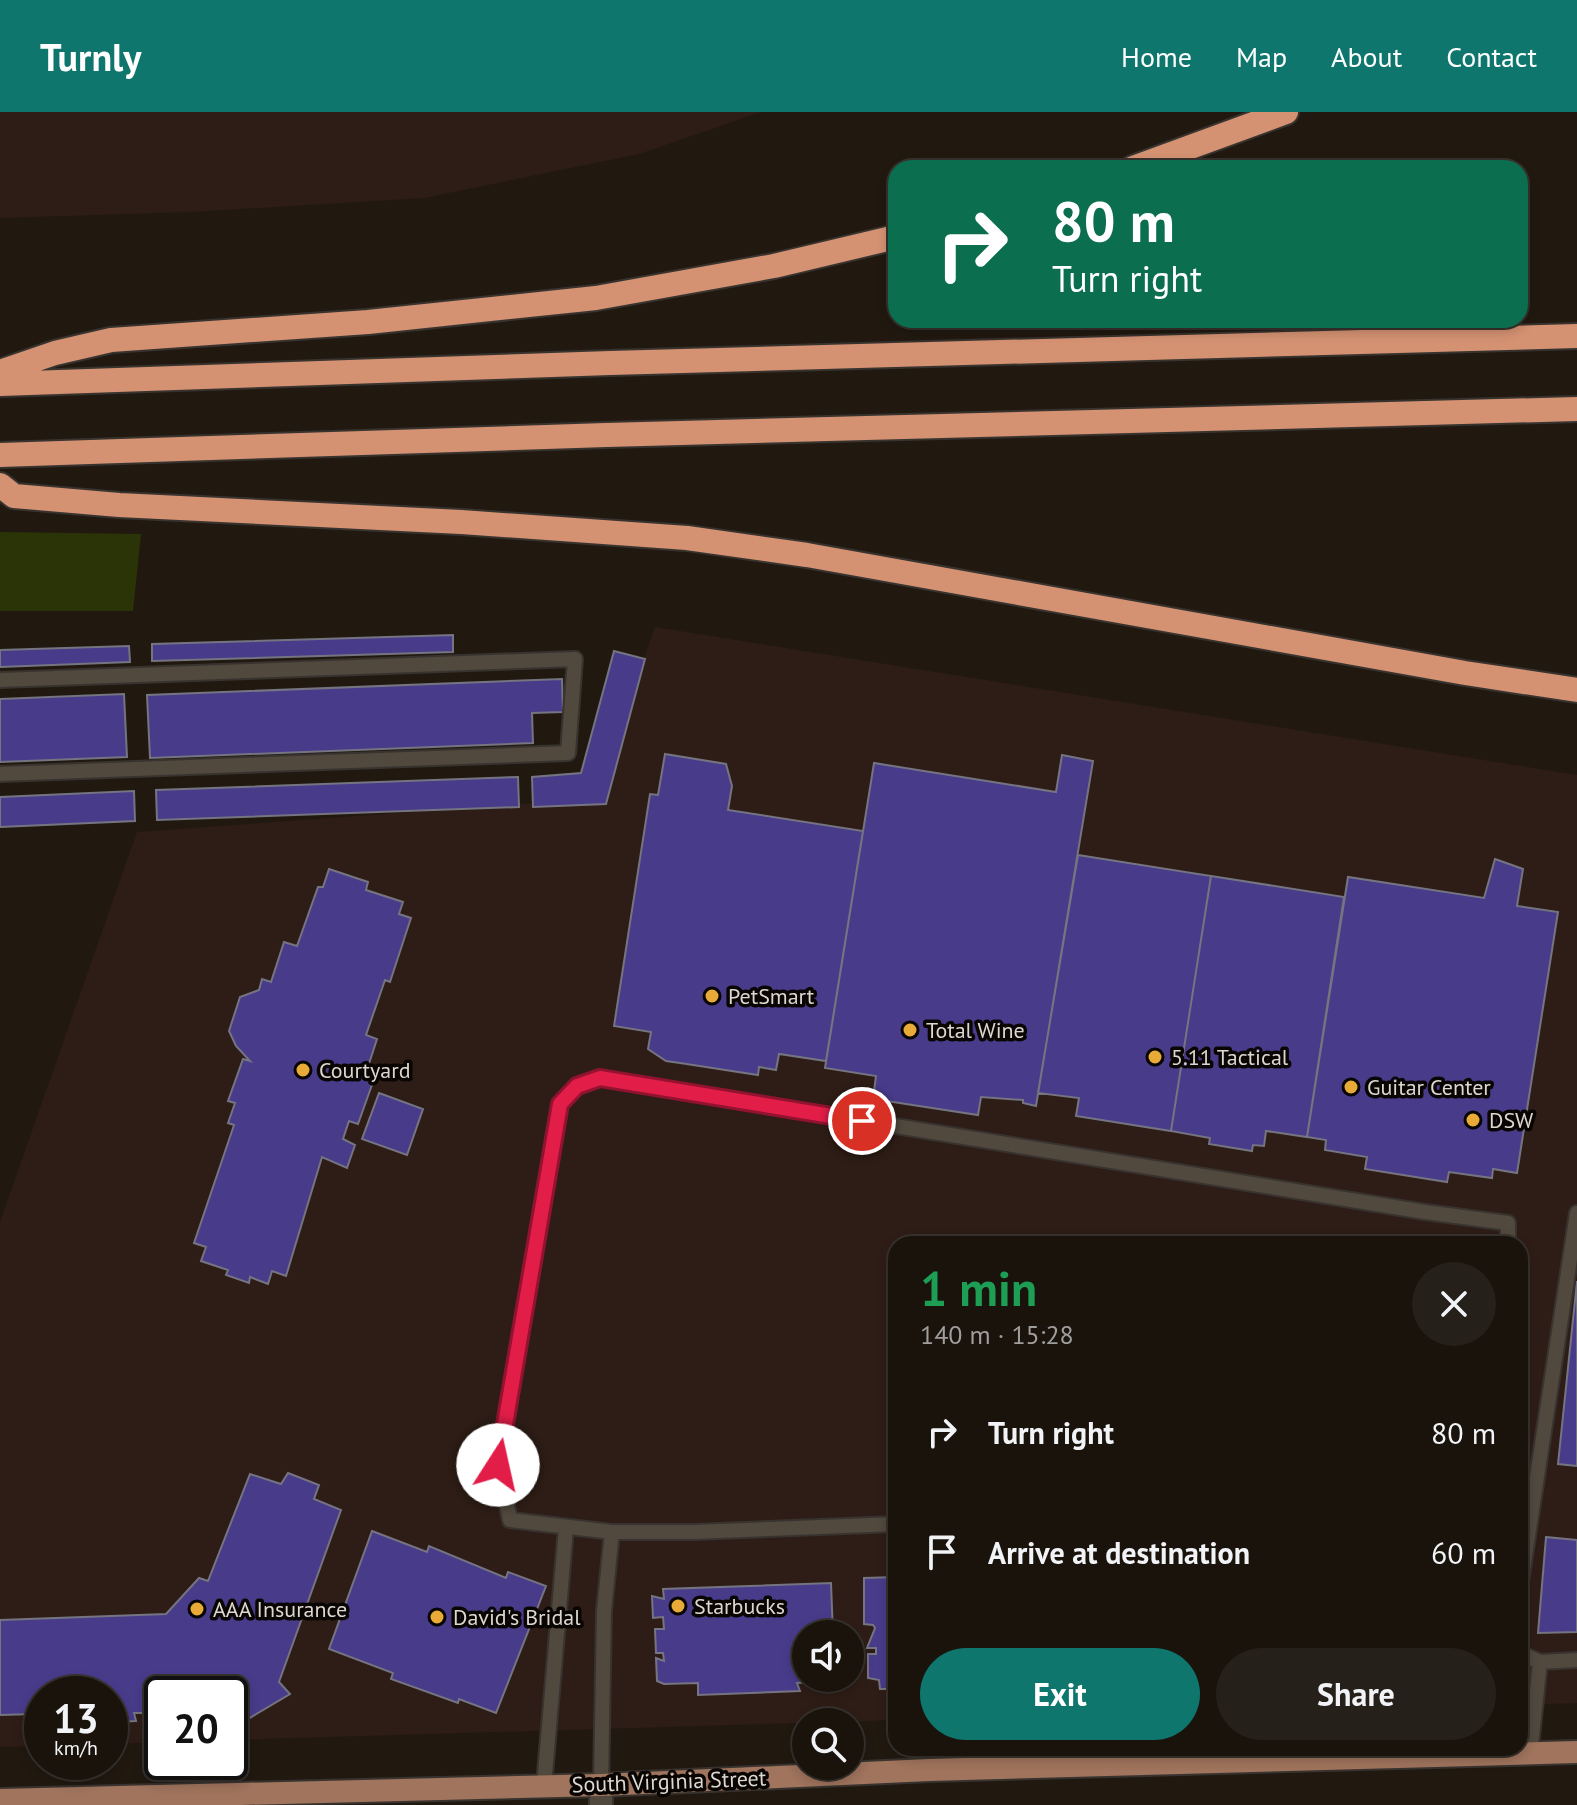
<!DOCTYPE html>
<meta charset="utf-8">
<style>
body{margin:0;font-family:"PT Sans",sans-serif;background:#26201a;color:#f1f3f6;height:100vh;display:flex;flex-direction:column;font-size:30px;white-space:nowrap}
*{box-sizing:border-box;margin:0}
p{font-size:26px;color:#9f9e9d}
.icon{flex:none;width:44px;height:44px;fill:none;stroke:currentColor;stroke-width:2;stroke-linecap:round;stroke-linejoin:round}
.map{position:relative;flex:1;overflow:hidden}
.side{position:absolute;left:888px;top:1124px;width:640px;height:520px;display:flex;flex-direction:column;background:#19130c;border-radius:24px;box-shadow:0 4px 12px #0003,0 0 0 2px #37322d}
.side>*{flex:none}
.banner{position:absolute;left:888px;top:48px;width:640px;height:168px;border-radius:24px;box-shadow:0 4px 12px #0003,0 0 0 2px #37322d;background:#0b6e4f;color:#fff;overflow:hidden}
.tools{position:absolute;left:792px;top:1508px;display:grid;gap:16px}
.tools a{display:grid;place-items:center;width:72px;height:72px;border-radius:50%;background:#19130c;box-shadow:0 4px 12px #0003,0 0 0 2px #37322d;font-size:40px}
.speed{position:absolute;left:24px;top:1564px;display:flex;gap:16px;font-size:40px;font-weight:700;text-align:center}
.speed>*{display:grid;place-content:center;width:104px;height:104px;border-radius:50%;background:#19130c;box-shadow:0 4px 12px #0003,0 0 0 2px #37322d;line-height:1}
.speed small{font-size:20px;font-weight:400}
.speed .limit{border:4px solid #111;border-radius:12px;background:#fff;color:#111}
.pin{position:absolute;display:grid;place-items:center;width:68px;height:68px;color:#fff;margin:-34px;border:4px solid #fff;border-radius:50%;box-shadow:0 2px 8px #0007}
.me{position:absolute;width:88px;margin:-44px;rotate:10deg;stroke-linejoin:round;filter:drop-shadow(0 0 6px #0008)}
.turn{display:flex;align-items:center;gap:28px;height:168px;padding:0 32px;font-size:36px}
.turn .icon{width:104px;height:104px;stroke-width:2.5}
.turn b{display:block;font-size:56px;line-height:68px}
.round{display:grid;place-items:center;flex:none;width:84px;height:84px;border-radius:42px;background:#26201a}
.summary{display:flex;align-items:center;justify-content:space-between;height:136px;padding:0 32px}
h1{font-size:48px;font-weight:700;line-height:60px;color:#1e9e55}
.primary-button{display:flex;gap:16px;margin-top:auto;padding:16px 32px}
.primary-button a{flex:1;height:92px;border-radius:48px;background:#0f766e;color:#fff;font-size:32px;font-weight:700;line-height:92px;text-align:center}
.primary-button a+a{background:#26201a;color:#f1f3f6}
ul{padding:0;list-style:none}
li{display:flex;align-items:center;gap:24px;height:120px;padding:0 32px}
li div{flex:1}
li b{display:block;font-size:30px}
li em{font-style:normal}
header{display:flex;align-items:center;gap:48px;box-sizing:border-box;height:112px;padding:0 40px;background:#0f766e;color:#fff}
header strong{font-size:38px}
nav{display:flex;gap:44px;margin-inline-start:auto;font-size:28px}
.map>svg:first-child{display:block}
.commercial{fill:#2e1d16;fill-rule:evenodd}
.green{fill:#2b3407}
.building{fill:#483b8a;stroke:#757481;stroke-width:2}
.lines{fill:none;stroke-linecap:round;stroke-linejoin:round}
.service-casing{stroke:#38332f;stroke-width:18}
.tertiary-casing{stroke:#38332f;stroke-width:26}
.primary-casing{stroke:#38332f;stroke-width:26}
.motorway-casing{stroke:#38332f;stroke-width:28}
.service{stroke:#51483e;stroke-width:14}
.tertiary{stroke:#51483e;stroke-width:22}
.primary{stroke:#a0745d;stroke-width:22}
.motorway{stroke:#d49272;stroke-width:24}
.route-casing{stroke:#92132f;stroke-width:20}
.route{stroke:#e11d48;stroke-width:14}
.poi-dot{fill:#e9ab38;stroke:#080503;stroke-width:3}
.labels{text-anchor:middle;stroke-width:7;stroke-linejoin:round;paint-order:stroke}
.poi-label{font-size:22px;fill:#ddd7d1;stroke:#080503;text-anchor:start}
.street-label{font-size:22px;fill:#ddd7d1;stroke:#080503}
</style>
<header>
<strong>Turnly</strong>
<nav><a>Home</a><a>Map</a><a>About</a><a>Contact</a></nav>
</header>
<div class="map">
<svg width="1577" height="1693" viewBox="0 0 1577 1693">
<rect width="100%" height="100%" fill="#211910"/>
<path class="commercial" d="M 0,0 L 761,0 L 639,42 L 424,86 L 189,100 L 0,106 Z
M 655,515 L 1577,663 L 1577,1591 L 1520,1593 L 1520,1132 L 896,1132 L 896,1608 L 230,1628 L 230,1582 L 162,1582 L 162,1630 L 110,1632 L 110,1582 L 42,1582 L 42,1634 L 0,1635 L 0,1110 L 137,720 L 594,687 ZM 806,1522 L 850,1522 L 850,1566 L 806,1566 Z"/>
<path class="green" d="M 0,420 L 141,422 L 133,499 L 0,499 Z"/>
<path class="building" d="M 453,523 L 453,540 L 152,549 L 152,532 Z
M 129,534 L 130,550 L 0,555 L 0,538 Z
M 614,539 L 645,547 L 606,692 L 533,695 L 532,665 L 581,661 Z
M 562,567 L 563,600 L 532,601 L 533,631 L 150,646 L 147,583 Z
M 124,582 L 127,645 L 0,650 L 0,587 Z
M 665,642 L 726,652 L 732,674 L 728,698 L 863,719 L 826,949 L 779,942 L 776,958 L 759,955 L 758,963 L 680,951 L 666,949 L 648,937 L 651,920 L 614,914 L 650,682 L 658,683 Z
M 1062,643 L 1093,649 L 1036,994 L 1023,991 L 1023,988 L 981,985 L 978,1003 L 873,987 L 876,964 L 825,956 L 874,651 L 1056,680 Z
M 518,665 L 519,695 L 157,708 L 156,678 Z
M 134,679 L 135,709 L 0,715 L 0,685 Z
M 1078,743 L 1211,764 L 1171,1019 L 1076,1004 L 1079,986 L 1038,981 Z
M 1495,747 L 1523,757 L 1517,794 L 1558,800 L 1517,1061 L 1493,1057 L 1492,1066 L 1449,1060 L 1447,1070 L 1365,1057 L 1367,1045 L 1325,1038 L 1326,1028 L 1307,1025 L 1348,765 L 1484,786 Z
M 329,757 L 368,770 L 366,778 L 403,790 L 399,802 L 411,806 L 390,870 L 385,868 L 366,923 L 377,927 L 364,967 L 373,970 L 358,1012 L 349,1009 L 343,1027 L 355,1033 L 347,1056 L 322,1045 L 286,1164 L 272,1159 L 268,1172 L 250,1165 L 249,1171 L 226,1163 L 228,1158 L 201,1149 L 206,1135 L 194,1131 L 234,1013 L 228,1011 L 235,991 L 228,989 L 243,947 L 250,949 L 236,934 L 229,919 L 240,885 L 259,878 L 262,867 L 271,870 L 284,830 L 297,834 L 318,775 L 323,775 Z
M 1211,764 L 1344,785 L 1307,1025 L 1266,1019 L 1264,1034 L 1253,1033 L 1252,1039 L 1209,1032 L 1210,1026 L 1171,1019 Z
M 379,981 L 423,997 L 407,1043 L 362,1027 Z
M 1577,1169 L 1577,1354 L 1558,1352 Z
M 288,1361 L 319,1373 L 314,1387 L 341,1398 L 279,1570 L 290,1582 L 248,1607 L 240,1601 L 230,1601 L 230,1582 L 162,1582 L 162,1601 L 134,1601 L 136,1609 L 110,1610 L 110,1582 L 42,1582 L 42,1613 L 35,1614 L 35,1602 L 0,1603 L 0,1508 L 166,1502 L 199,1466 L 208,1469 L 250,1362 L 281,1372 Z
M 372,1419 L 427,1440 L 429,1434 L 506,1466 L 508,1460 L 546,1474 L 496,1601 L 459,1587 L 458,1591 L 391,1567 L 393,1561 L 329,1537 Z
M 1546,1425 L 1577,1428 L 1577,1520 L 1538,1521 Z
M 896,1465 L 896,1577 L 880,1577 L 879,1568 L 868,1566 L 868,1542 L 876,1542 L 876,1536 L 867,1536 L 875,1516 L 873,1513 L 864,1512 L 864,1466 Z
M 831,1471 L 833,1522 L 806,1522 L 806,1566 L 835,1566 L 835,1569 L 797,1571 L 800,1579 L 698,1583 L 698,1571 L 664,1572 L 657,1569 L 656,1546 L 664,1549 L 663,1541 L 656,1541 L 655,1517 L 664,1517 L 663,1505 L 653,1506 L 652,1484 L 664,1487 L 663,1477 Z"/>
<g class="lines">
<g class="service-casing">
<path id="service" d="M 0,568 L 575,547 L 568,641 L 0,662
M 896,1412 L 694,1420 L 612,1420 L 510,1408 L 498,1353 L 560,992 L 577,974 L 600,966 L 1425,1100 L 1508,1111 L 1508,1132
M 1520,1477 L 1577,1101
M 1520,1541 L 1540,1550
M 1530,1642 L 1540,1550 L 1577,1548
M 544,1673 L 566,1416
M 601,1673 L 604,1499 L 612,1420"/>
</g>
<g class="tertiary-casing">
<path id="tertiary" d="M 601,1693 L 601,1673"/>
</g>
<g class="primary-casing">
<path id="primary" d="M 0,1688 L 601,1673 L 929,1658 L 1577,1640"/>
</g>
<g class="motorway-casing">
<path id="motorway" d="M 1133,56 L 1286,0
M 0,260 L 55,241 L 111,228 L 368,210 L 596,186 L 774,154 L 896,125
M 0,272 L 610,251 L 1577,224
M 0,343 L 606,323 L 1577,297
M 0,373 L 14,384 L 119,393 L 461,410 L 687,426 L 807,443 L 1465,561 L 1577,578"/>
</g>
<use href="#service" class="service"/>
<use href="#tertiary" class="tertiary"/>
<use href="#primary" class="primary"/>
<use href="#motorway" class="motorway"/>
</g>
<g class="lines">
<g class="route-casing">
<path id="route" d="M 498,1353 L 560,992 L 577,974 L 600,966 L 862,1009"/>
</g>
<use href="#route" class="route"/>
</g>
<g class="poi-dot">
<circle cx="712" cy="884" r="8"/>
<circle cx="910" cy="918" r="8"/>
<circle cx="1155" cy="945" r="8"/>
<circle cx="303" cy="958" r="8"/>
<circle cx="1351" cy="975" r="8"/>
<circle cx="1473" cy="1008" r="8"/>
<circle cx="678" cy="1494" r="8"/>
<circle cx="197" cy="1497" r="8"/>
<circle cx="437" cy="1505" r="8"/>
</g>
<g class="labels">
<g class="poi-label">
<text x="728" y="892">PetSmart</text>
<text x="926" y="926">Total Wine</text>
<text x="1171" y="953">5.11 Tactical</text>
<text x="319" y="966">Courtyard</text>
<text x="1367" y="983">Guitar Center</text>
<text x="1489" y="1016">DSW</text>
<text x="694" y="1502">Starbucks</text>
<text x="213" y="1505">AAA Insurance</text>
<text x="453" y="1513">David's Bridal</text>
</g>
<g class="street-label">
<text transform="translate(669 1669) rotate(-2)" y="8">South Virginia Street</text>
</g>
</g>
</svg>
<div class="tools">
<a><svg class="icon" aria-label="sound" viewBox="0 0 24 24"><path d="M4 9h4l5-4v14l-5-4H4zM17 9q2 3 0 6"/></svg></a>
<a><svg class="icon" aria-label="search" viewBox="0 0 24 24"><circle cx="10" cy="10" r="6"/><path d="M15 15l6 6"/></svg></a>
</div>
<div class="speed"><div>13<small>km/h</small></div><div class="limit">20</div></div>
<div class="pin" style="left:862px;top:1009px;background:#d93025"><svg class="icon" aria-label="arrive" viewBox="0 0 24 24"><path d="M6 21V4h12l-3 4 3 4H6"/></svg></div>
<svg class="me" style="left:498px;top:1353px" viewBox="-20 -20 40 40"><circle r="19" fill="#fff"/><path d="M0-13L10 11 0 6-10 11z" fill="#e11d48"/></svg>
<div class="banner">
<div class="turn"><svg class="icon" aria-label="right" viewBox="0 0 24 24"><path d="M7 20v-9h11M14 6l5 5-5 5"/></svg><div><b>80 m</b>Turn right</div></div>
</div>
<section class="side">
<div class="summary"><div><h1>1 min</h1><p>140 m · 15:28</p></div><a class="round"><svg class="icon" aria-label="close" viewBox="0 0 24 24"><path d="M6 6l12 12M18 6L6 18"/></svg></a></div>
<ul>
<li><svg class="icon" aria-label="right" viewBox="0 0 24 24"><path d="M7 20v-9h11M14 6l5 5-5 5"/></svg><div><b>Turn right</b></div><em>80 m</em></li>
<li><svg class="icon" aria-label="arrive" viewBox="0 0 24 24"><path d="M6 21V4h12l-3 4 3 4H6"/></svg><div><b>Arrive at destination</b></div><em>60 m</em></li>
</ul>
<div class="primary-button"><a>Exit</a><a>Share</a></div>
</section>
</div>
